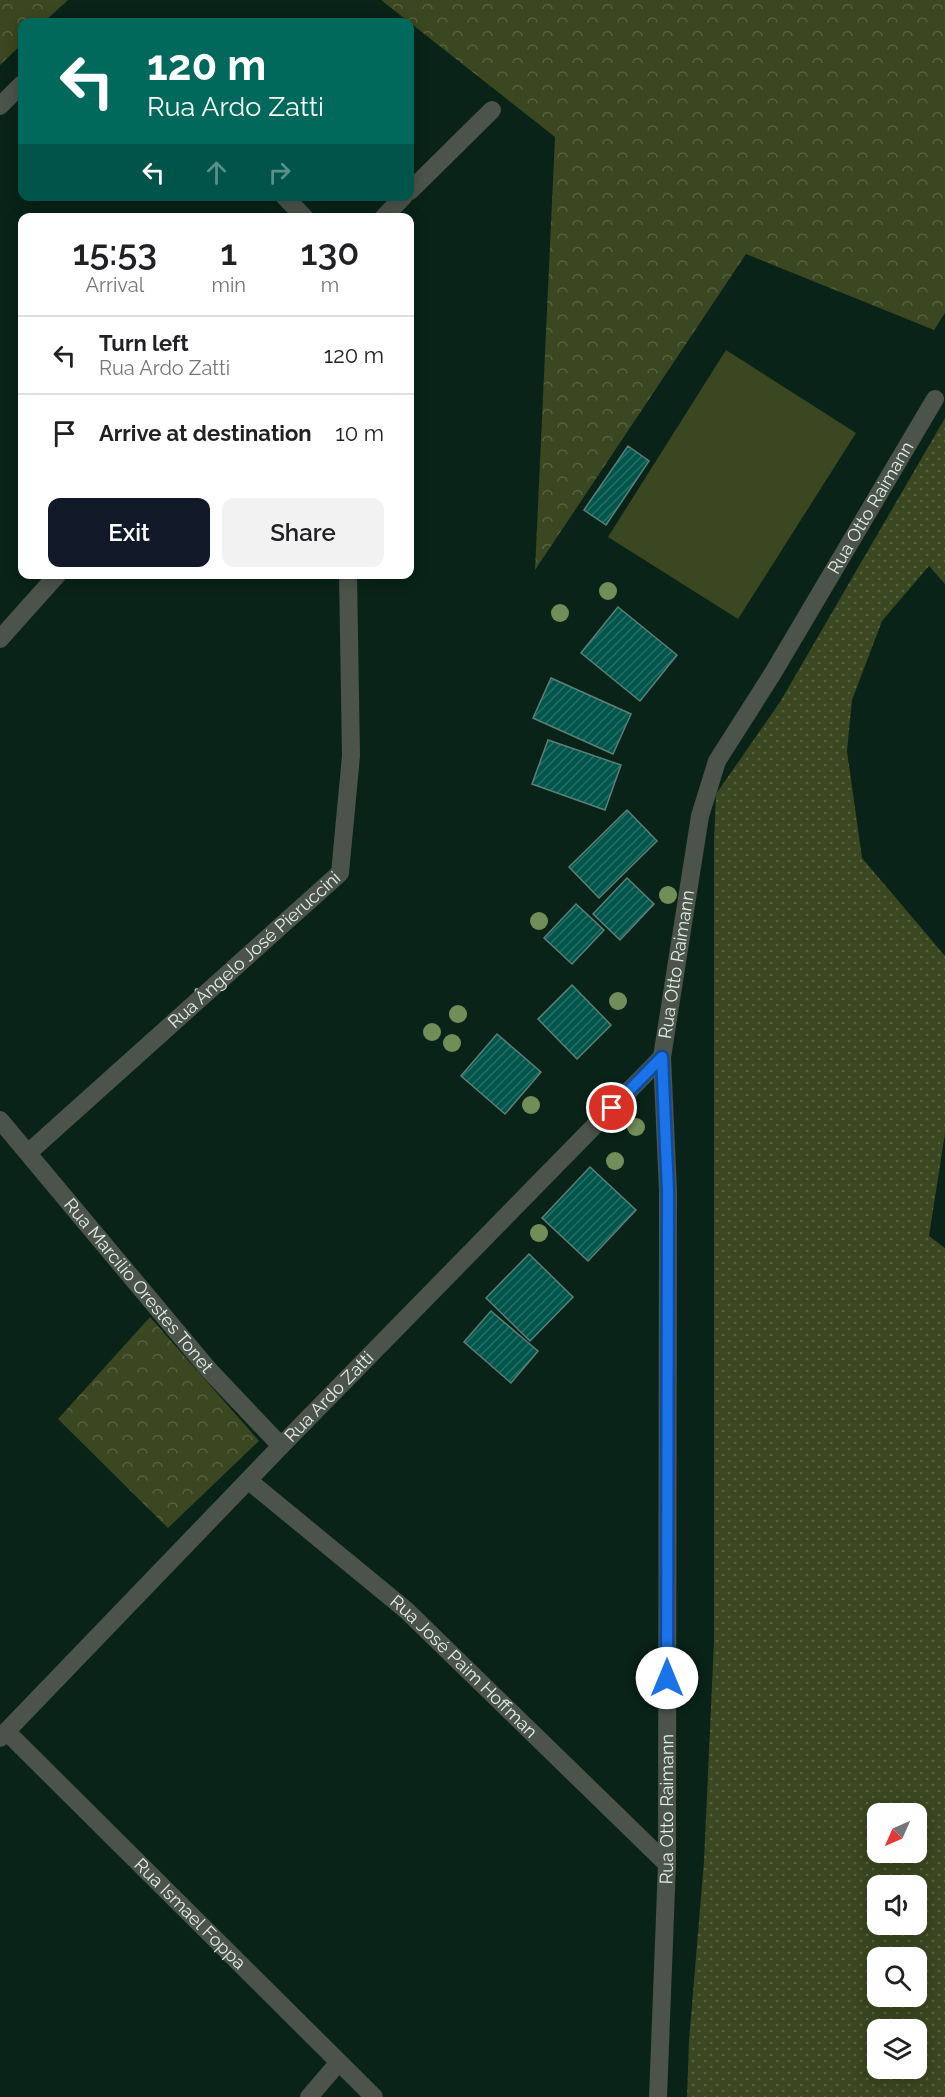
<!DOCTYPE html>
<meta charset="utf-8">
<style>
body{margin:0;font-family:Raleway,sans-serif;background:#f2f2f2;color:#202124;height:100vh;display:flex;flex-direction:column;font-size:22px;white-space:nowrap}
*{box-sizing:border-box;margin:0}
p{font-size:20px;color:#757577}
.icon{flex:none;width:33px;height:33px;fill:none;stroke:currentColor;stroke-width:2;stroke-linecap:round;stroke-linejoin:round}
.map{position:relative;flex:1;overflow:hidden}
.sheet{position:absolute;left:18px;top:213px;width:396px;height:366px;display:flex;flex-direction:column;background:#fff;border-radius:12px;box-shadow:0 3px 15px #0003}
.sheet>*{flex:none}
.banner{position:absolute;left:18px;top:18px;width:396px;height:183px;border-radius:12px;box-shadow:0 3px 15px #0003;background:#00695c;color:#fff;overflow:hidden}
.needle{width:39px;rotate:225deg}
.tools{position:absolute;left:867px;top:1803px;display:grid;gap:12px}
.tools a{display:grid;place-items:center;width:60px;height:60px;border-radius:12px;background:#fff;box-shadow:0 3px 15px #0003;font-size:30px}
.pin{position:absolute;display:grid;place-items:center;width:51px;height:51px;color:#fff;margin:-26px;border:3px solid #fff;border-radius:50%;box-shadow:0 2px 6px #0007}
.me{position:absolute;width:66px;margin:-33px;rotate:0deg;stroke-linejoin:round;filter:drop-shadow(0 0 4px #0008)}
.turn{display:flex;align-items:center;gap:21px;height:126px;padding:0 30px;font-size:27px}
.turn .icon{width:78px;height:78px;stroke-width:2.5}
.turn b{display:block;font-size:42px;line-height:51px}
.lanes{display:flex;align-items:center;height:57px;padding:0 30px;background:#0003;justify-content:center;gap:30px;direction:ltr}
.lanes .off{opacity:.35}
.eta{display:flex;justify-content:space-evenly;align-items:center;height:102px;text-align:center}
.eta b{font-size:36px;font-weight:600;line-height:42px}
.button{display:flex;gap:12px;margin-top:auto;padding:12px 30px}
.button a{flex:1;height:69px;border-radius:12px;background:#111827;color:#fff;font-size:24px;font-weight:600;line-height:69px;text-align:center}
.button a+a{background:#f2f2f2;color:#202124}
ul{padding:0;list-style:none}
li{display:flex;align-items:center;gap:18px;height:78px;padding:0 30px;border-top:2px solid #e0e0e0}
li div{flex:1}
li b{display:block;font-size:22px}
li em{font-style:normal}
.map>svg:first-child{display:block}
.grass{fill:url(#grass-dots);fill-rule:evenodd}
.forest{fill:url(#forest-crowns)}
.garden{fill:#3a4720}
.building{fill:url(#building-hatch);stroke:#5e7f78;stroke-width:1.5}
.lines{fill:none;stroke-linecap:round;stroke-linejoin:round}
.minor{stroke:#4b534a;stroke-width:18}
.tree{fill:#728e58}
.route-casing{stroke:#114b97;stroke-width:15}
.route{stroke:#1a73e8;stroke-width:10}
.labels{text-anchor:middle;stroke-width:6;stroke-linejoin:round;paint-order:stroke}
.street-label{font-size:18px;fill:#dfeee6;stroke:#01190f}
</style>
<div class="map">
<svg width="945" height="2097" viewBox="0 0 945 2097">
<defs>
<pattern id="grass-dots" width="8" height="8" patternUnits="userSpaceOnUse" patternTransform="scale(1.5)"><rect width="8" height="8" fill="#3a4720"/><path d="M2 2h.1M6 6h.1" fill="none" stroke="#566240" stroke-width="1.8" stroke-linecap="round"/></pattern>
<pattern id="forest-crowns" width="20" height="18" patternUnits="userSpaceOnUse" patternTransform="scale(1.5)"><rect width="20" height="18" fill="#3a4720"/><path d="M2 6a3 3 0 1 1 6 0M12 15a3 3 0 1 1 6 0" fill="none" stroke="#566240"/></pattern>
<pattern id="building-hatch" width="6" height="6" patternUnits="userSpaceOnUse" patternTransform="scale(1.5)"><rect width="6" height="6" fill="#01564c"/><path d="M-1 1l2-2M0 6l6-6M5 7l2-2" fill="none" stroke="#266f66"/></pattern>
</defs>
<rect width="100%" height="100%" fill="#092318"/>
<path class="grass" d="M 945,418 L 945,584 L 929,566 L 882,621 L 852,700 L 847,751 L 862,858 L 945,956 L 945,1133 L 929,1236 L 945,1248 L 945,2097 L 687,2097 L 689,2041 L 704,1861 L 714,1641 L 714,839 L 716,794 L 780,702 ZM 878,1814 L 916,1814 L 916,1852 L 878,1852 ZM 878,1886 L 916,1886 L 916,1924 L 878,1924 ZM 878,1958 L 916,1958 L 916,1996 L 878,1996 ZM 878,2030 L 916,2030 L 916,2068 L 878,2068 Z"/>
<path class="forest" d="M 0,0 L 68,0 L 44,22 L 22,22 L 22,44 L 0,65 Z
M 381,0 L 945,0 L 945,313 L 934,330 L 746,254 L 535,570 L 555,137 Z
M 150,1317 L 259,1441 L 168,1528 L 58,1419 Z"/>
<path class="garden" d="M 726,350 L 856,433 L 738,619 L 608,537 Z"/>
<path class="building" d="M 628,446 L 649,461 L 606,525 L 584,510 Z
M 618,607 L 677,655 L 640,701 L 581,653 Z
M 551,678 L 631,714 L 613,754 L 533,718 Z
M 548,740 L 621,765 L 605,810 L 532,784 Z
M 627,810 L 657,841 L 599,898 L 569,867 Z
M 627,878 L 654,904 L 620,940 L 593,914 Z
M 576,904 L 604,930 L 572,964 L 544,938 Z
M 572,985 L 611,1025 L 577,1059 L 538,1019 Z
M 497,1034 L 541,1072 L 505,1114 L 461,1076 Z
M 590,1167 L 636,1210 L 588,1261 L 542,1218 Z
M 529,1254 L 573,1297 L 530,1341 L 486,1298 Z
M 491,1311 L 538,1351 L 511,1383 L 464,1342 Z"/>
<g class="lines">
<g class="minor">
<path d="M 0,106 L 22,84"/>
<path d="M 410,191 L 492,110"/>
<path d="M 284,196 L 305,218"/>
<path d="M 383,218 L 404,196"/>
<path d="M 0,639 L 58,574"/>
<path id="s1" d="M 0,1120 L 209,1370 L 281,1446"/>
<path id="s2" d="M 28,1153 L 340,873 L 351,756 L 348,574"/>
<path id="s3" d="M 249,1481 L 406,1610 L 667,1864"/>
<path id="s4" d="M 7,1732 L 374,2097"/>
<path id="s5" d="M 0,1738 L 281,1446 L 662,1057"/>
<path d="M 309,2097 L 339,2062"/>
<path id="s6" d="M 658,2097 L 667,1864 L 668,1191 L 662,1057 L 700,816 L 717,761 L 773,673 L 935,399"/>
</g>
</g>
<g class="tree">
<circle cx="608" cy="591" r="9"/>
<circle cx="560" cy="613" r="9"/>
<circle cx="668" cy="895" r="9"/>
<circle cx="539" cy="921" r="9"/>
<circle cx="618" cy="1001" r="9"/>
<circle cx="458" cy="1014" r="9"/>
<circle cx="432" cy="1032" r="9"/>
<circle cx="452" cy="1043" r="9"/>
<circle cx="531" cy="1105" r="9"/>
<circle cx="636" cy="1127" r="9"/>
<circle cx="615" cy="1161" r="9"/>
<circle cx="539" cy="1233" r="9"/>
</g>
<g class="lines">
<g class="route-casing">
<path id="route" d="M 612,1108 L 662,1057 L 668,1191 L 667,1678"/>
</g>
<use href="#route" class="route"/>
</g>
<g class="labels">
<g class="street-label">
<text dy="6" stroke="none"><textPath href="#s6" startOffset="1638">Rua Otto Raimann</textPath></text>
<text dy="6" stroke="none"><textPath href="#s2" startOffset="304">Rua Ângelo José Pieruccini</textPath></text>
<text dy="6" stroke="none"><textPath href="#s6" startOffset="1134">Rua Otto Raimann</textPath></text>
<text dy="6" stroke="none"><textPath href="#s1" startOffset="216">Rua Marcílio Orestes Tonet</textPath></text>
<text dy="6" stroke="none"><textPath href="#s5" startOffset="474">Rua Ardo Zatti</textPath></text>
<text dy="6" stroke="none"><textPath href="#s3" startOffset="284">Rua José Paim Hoffman</textPath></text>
<text dy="6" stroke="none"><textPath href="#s6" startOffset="288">Rua Otto Raimann</textPath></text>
<text dy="6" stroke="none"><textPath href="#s4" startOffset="258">Rua Ismael Foppa</textPath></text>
</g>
</g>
</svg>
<div class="tools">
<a><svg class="needle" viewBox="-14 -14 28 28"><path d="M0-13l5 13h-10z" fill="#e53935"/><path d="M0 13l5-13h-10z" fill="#757577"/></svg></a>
<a><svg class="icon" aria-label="sound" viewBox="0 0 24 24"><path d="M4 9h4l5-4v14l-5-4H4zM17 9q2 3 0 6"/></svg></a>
<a><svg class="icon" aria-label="search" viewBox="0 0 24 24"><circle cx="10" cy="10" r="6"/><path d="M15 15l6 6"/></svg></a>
<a><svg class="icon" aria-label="layers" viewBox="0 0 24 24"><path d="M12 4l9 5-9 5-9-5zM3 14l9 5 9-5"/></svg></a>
</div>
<div class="pin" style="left:612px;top:1108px;background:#d93025"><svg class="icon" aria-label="arrive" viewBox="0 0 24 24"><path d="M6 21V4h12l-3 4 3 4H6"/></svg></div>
<svg class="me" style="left:667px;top:1678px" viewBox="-20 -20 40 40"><circle r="19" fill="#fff"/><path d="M0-13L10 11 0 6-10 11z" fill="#1a73e8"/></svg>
<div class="banner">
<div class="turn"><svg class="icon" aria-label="left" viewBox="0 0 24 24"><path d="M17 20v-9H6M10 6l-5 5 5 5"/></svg><div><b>120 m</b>Rua Ardo Zatti</div></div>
<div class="lanes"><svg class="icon" aria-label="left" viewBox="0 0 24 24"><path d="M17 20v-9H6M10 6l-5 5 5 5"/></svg><svg class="icon off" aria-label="ahead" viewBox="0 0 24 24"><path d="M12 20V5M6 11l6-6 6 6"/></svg><svg class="icon off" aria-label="right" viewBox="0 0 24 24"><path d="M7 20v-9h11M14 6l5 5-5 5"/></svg></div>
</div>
<section class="sheet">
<div class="eta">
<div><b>15:53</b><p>Arrival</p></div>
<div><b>1</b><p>min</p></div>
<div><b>130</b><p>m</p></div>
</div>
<ul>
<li><svg class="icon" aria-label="left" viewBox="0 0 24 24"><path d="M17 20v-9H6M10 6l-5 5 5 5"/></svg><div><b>Turn left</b><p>Rua Ardo Zatti</p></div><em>120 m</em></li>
<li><svg class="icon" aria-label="arrive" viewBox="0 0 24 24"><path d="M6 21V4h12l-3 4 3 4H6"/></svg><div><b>Arrive at destination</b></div><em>10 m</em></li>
</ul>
<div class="button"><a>Exit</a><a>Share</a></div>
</section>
</div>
